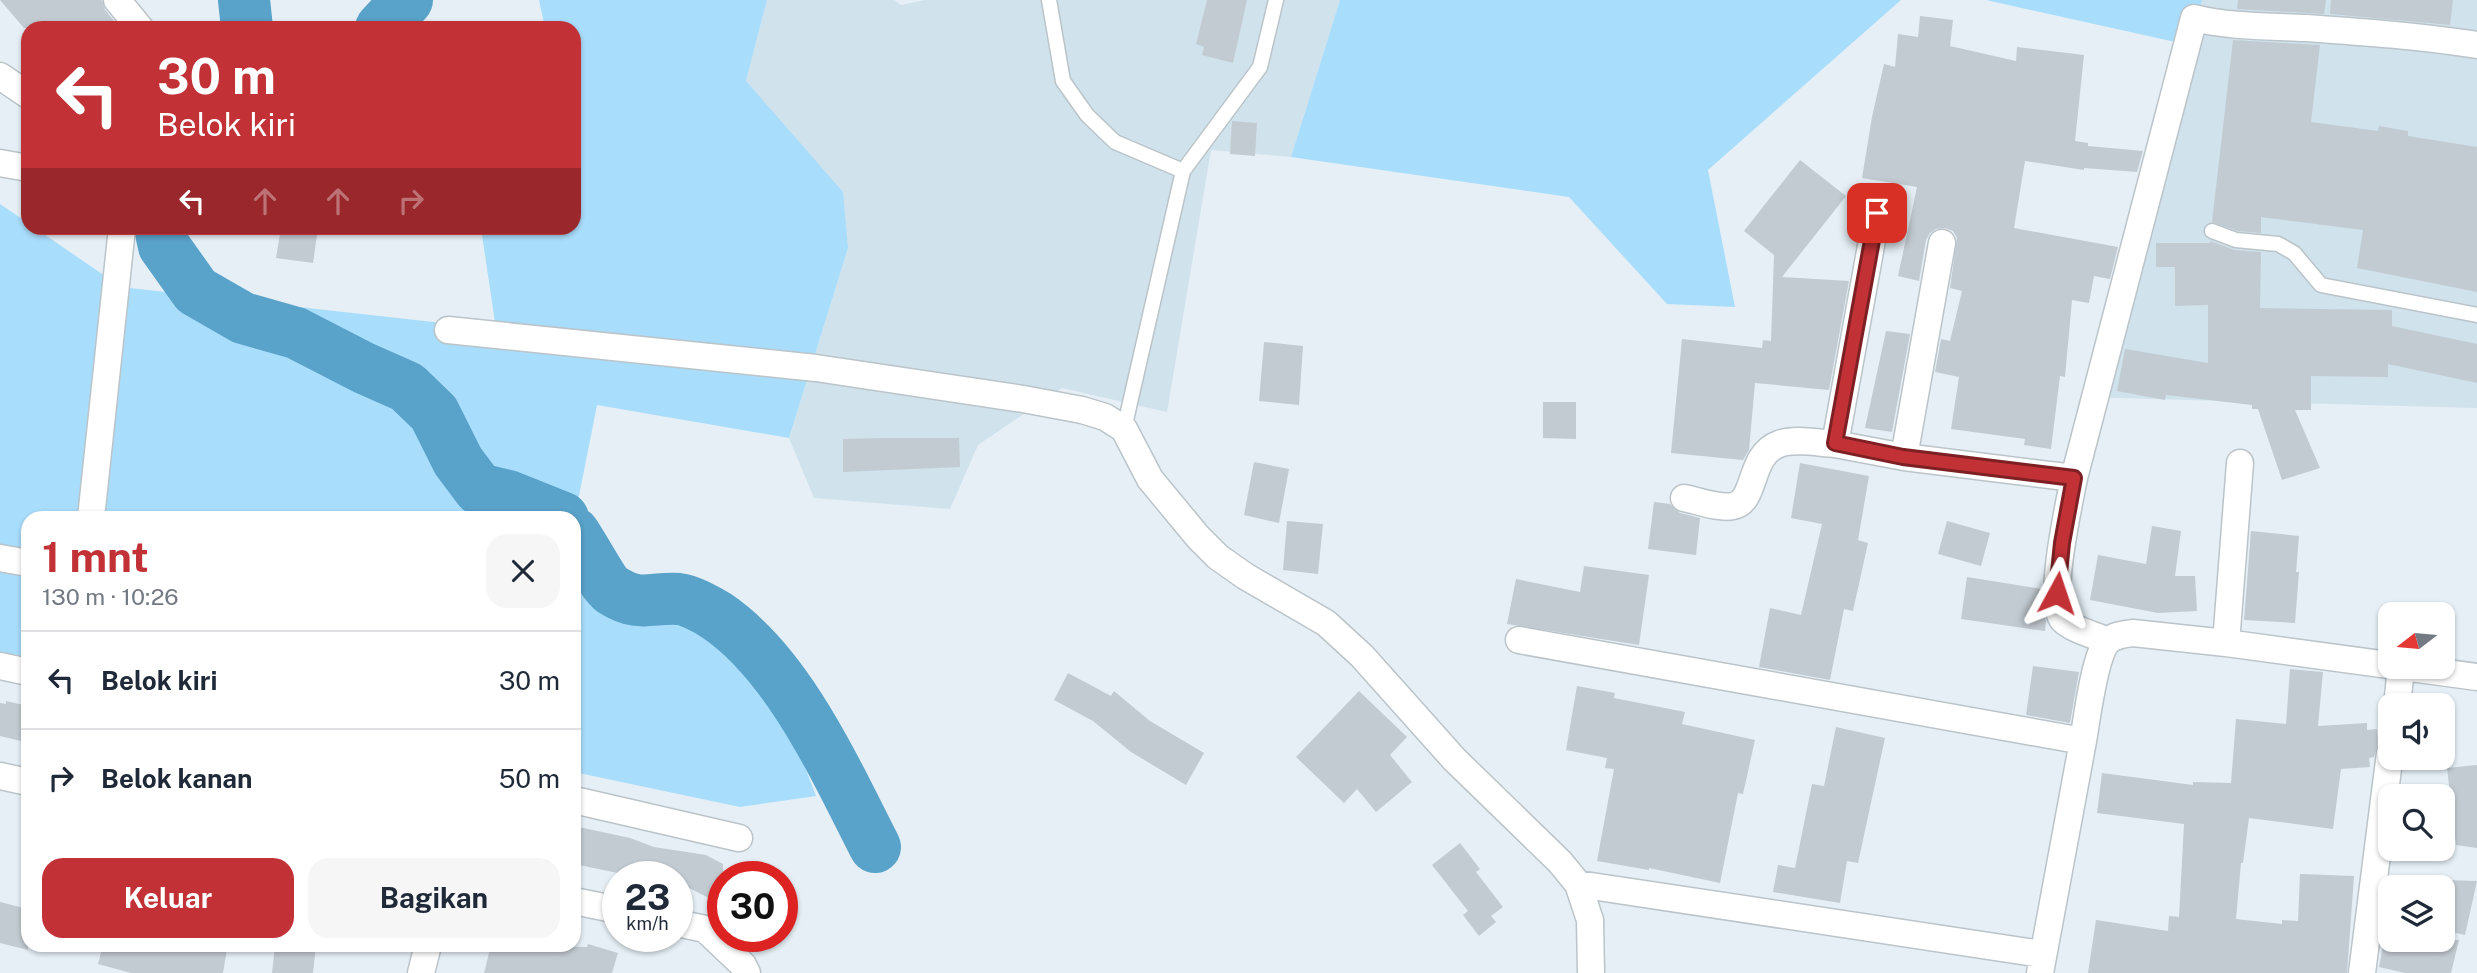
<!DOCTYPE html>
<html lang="id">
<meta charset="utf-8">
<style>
body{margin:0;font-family:"Public Sans",sans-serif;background:#f6f6f7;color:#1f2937;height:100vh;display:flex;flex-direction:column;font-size:26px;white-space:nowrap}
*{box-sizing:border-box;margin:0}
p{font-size:23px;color:#747a83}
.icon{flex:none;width:38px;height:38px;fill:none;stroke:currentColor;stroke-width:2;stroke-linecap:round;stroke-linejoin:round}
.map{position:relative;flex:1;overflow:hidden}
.panel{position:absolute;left:21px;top:511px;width:560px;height:441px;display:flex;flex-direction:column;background:#fff;border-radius:21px;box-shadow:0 2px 5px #0004}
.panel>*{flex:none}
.guide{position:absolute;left:21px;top:21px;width:560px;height:214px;border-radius:21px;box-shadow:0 2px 5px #0004;background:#c13136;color:#fff;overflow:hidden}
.needle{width:46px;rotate:254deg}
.fabs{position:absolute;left:2378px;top:602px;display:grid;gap:14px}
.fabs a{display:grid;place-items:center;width:77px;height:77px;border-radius:14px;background:#fff;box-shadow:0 2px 5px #0004;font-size:35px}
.speed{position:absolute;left:602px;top:861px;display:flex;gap:14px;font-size:35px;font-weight:700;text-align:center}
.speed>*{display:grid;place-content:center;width:91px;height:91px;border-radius:50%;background:#fff;box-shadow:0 2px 5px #0004;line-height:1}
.speed small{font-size:18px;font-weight:400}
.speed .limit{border:10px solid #d22;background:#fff;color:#111}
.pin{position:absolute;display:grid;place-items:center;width:60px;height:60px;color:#fff;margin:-30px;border-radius:14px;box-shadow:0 4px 10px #0006}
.me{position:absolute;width:77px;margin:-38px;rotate:5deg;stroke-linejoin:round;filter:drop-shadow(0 0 5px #0008)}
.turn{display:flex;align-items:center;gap:24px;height:147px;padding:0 21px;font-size:32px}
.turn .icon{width:91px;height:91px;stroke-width:2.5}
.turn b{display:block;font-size:49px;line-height:60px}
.lanes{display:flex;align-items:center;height:66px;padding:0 21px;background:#0003;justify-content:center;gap:35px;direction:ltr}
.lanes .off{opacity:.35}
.round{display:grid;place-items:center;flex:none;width:74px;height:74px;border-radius:21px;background:#f6f6f7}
.summary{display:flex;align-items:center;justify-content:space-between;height:119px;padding:0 21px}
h1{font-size:42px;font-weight:700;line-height:52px;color:#c13136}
.primary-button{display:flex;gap:14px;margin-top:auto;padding:14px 21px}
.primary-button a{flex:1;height:80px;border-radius:21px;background:#c13136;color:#fff;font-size:28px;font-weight:700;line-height:80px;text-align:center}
.primary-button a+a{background:#f6f6f7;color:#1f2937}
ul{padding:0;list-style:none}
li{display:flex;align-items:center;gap:21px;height:98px;padding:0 21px;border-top:2px solid #e0e1e3}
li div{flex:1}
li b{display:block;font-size:26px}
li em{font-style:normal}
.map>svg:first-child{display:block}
.built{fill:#d0e2ec}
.green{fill:#a9ddfc}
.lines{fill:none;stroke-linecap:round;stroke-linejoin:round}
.river{stroke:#59a2c9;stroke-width:52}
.building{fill:#c2cbd1}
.lane-casing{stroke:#bac4c9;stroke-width:17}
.street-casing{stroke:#bac4c9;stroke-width:29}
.lane{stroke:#fff;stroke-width:14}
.street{stroke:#fff;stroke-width:26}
.route-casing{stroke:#7d2023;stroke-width:18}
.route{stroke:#c13136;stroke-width:12}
</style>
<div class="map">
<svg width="2477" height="973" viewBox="0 0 2477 973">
<rect width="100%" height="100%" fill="#e5eff5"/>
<path class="built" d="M 767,0 L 894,0 L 901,5 L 925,0 L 1340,0 L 1291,157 L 1211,150 L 1167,412 L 1062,388 L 978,445 L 950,509 L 814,498 L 789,438 L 848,248 L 746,81 Z
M 2202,0 L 2477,0 L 2477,408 L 2084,397 Z"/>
<path class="green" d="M 539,0 L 767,0 L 746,81 L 843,192 L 848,248 L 789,438 L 597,405 L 574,521 L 574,518 L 28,518 L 28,657 L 0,652 L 0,204 L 28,223 L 28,228 L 35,228 L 121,287 L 496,329 L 481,228 L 574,228 L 574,28 L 545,28 Z
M 1340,0 L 1901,0 L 1708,170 L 1735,307 L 1667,304 L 1569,197 L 1291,157 Z
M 1986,0 L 2202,0 L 2189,45 Z
M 574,554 L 769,673 L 816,796 L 740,807 L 574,772 Z"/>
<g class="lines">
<path class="river" d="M 244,0 L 247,28
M 381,28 L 407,0
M 160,228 L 164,246 L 196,291 L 243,318 L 296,333 L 364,368 L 407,387 L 434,413 L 458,461 L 479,489 L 508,496 L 563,518
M 574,533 C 582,544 603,584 612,590 C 640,608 651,597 679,599 C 689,600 708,610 717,616 C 789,665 836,771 875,847"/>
</g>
<path class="building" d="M 0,0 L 102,0 L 105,10 L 120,28 L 24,28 Z
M 1207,0 L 1247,0 L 1233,63 L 1202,55 L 1204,47 L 1196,44 Z
M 2238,0 L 2326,0 L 2324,14 L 2237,9 Z
M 2331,0 L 2453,0 L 2450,25 L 2330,14 Z
M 1920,16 L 1953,20 L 1950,46 L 2016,61 L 2017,47 L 2084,55 L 2075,141 L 2088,143 L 2088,146 L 2143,151 L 2137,172 L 2084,168 L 2084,170 L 2025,161 L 2014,228 L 2118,247 L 2110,279 L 2094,276 L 2089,303 L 2072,300 L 2065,377 L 2060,376 L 2051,449 L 2024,445 L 2025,439 L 1951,429 L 1959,377 L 1935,372 L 1941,339 L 1950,341 L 1962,291 L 1950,288 L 1957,238 L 1953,231 L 1945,228 L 1936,229 L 1930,233 L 1926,240 L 1919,281 L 1898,276 L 1917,187 L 1862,178 L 1872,117 L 1884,64 L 1895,67 L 1898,34 L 1918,37 Z
M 2233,40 L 2320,45 L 2311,122 L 2378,131 L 2379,126 L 2408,131 L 2408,136 L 2477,147 L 2477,292 L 2357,268 L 2363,230 L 2261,217 L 2261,233 L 2238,231 L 2212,222 Z
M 1232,121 L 1257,123 L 1255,156 L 1230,154 Z
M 1800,160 L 1846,196 L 1782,277 L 1849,281 L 1829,390 L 1755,383 L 1749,450 L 1743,460 L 1671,453 L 1682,339 L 1762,348 L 1763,340 L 1771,341 L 1774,255 L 1744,231 Z
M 281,228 L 318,228 L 313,263 L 276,258 Z
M 2210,241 L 2235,250 L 2261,252 L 2260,308 L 2392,310 L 2392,326 L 2477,344 L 2477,383 L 2388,364 L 2388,377 L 2311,376 L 2311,410 L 2295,410 L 2320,468 L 2282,480 L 2258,409 L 2252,409 L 2252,405 L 2166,395 L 2165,400 L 2117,391 L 2125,349 L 2208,363 L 2208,305 L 2175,306 L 2175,267 L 2156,267 L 2156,243 L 2210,243 Z
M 1886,331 L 1910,334 L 1892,432 L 1865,428 Z
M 1264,342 L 1303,346 L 1299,405 L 1259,401 Z
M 1543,402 L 1576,402 L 1576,439 L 1543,438 Z
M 882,438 L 959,438 L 960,467 L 843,472 L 843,439 Z
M 1254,462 L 1289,469 L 1279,523 L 1244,515 Z
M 1800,463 L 1869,476 L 1858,540 L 1868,543 L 1853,611 L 1844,609 L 1830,680 L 1759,667 L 1770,608 L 1801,615 L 1822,524 L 1791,518 Z
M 1654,502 L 1670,504 L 1680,513 L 1700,518 L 1696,555 L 1648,549 Z
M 1287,521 L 1323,524 L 1318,574 L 1283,570 Z
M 1947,521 L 1990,533 L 1981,566 L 1938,554 Z
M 2152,526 L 2181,531 L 2175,576 L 2195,576 L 2197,611 L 2158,613 L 2090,600 L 2098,555 L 2146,564 Z
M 2251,531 L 2299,536 L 2296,572 L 2299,572 L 2295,623 L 2244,620 Z
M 1584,566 L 1649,575 L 1639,645 L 1507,624 L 1516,579 L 1580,592 Z
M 1967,577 L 2042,589 L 2043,611 L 2046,621 L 2045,631 L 1961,619 Z
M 2033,666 L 2079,672 L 2070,723 L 2026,715 Z
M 2290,669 L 2323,672 L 2318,726 L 2367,723 L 2367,730 L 2377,729 L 2378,743 L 2374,757 L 2369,758 L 2370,767 L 2341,769 L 2333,829 L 2249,818 L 2243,863 L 2241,863 L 2236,919 L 2282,924 L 2282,920 L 2298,921 L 2300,874 L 2354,876 L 2347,973 L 2088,973 L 2096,920 L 2168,931 L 2169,916 L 2179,917 L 2184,824 L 2097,813 L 2102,773 L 2193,785 L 2193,782 L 2231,783 L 2236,719 L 2286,724 Z
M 1068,673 L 1111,696 L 1114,691 L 1150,721 L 1204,753 L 1186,785 L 1131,752 L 1093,721 L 1054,700 Z
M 1577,686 L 1615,693 L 1614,698 L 1685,712 L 1682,724 L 1755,740 L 1743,794 L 1738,793 L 1720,883 L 1649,868 L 1649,870 L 1597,861 L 1614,769 L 1605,768 L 1607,758 L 1566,750 Z
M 1359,691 L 1407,737 L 1390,755 L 1412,782 L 1376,812 L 1357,789 L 1344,803 L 1296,757 Z
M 6,701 L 28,706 L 21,741 L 0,736 L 0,703 L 6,704 Z
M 1836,727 L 1885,738 L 1858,863 L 1847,861 L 1840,903 L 1773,892 L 1778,865 L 1795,868 L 1812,784 L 1824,786 Z
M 2477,765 L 2477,848 L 2456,845 L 2447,768 Z
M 574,826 L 630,838 L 654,847 L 706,855 L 723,864 L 723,905 L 677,882 L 677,877 L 637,877 L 574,864 Z
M 1460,843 L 1480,869 L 1476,872 L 1503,907 L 1491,916 L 1496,922 L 1479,936 L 1463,915 L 1468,911 L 1432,865 Z
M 2443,880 L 2477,881 L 2465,935 L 2443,930 Z
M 0,902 L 28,909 L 28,950 L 0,943 Z
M 2384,940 L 2459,940 L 2451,973 L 2405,973 L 2379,967 Z
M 588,944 L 618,953 L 612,973 L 484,973 L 491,945 L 587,947 Z
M 103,945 L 209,945 L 227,949 L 223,973 L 131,973 L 98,964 Z
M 275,945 L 316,945 L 313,973 L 272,973 Z"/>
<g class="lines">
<g class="lane-casing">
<path id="lane" d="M 1049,0 L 1063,81 L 1087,115 L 1115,142 L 1183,171
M 2212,231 L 2236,240 L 2278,244 L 2294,253 L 2321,285 L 2477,315
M 1124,429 L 1183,171 L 1260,67 L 1276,0"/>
</g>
<g class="street-casing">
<path id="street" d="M 117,0 L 140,28
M 0,76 L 28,95
M 0,163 L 28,168
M 1877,213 L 1835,444 L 1904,457 L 2074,478
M 448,330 L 816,368 L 1023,399 L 1082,410 L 1105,417 L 1124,429 L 1150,479 L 1198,537 L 1218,557 L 1245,576 L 1326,623 L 1362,656 L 1454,759 L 1560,862 L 1578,884 L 1590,920 L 1591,973
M 1904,457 L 1942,243
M 1684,498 C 1699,501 1719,509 1733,506 C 1757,502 1748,455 1779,444 C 1794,438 1818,443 1835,444
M 91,518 L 122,228
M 0,558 L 28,563
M 1519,640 L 2083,741 L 2040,973
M 2108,641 C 2095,635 2073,630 2063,620 C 2047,602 2069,504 2074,478 L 2194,18 C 2230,27 2269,26 2306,28 C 2363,32 2420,36 2477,45
M 2226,643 L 2240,463
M 0,666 L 28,672
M 2397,705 L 2401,668
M 2083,741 C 2087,719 2094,658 2107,642 C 2114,635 2124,634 2133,633 L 2226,643 L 2477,677
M 0,776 L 28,782
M 574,800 L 739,838
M 1578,884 L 2042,954
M 574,901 L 618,910
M 677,923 L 705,929 L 743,965 L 747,973
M 421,973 L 428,945
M 2362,973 L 2390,753"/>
</g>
<use href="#lane" class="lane"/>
<use href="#street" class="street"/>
</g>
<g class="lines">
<g class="route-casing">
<path id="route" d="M 1877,213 L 1835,443 L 1903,457 L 2074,478 L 2062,543 L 2057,593"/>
</g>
<use href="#route" class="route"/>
</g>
</svg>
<div class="fabs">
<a><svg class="needle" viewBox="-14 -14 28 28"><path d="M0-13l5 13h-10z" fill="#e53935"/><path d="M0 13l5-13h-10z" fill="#747a83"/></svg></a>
<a><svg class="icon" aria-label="sound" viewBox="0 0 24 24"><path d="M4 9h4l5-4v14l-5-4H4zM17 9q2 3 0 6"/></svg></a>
<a><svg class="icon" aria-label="search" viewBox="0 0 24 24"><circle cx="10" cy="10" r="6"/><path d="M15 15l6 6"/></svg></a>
<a><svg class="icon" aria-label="layers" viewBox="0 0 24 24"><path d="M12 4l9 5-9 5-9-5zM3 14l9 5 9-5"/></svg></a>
</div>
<div class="speed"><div>23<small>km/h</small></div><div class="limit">30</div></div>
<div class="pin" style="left:1877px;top:213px;background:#d93025"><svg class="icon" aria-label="arrive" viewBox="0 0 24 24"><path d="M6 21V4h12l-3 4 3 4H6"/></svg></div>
<svg class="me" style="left:2057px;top:593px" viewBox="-20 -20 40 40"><path d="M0-17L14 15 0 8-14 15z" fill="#c13136" stroke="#fff" stroke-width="4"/></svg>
<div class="guide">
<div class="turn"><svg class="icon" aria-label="left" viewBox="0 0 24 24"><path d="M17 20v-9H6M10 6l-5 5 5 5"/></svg><div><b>30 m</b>Belok kiri</div></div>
<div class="lanes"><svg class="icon" aria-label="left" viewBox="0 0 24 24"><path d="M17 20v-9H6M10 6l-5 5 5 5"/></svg><svg class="icon off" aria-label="ahead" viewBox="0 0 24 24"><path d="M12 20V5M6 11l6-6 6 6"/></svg><svg class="icon off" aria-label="ahead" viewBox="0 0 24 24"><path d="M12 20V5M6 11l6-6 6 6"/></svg><svg class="icon off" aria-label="right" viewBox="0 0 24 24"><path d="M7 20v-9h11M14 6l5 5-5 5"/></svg></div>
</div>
<section class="panel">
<div class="summary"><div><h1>1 mnt</h1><p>130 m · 10:26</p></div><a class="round"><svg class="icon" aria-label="close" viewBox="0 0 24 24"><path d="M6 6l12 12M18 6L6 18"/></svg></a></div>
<ul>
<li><svg class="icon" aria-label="left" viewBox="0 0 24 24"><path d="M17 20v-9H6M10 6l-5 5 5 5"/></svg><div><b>Belok kiri</b></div><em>30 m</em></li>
<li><svg class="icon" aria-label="right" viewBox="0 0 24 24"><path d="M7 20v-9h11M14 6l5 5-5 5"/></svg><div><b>Belok kanan</b></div><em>50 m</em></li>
</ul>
<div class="primary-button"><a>Keluar</a><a>Bagikan</a></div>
</section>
</div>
